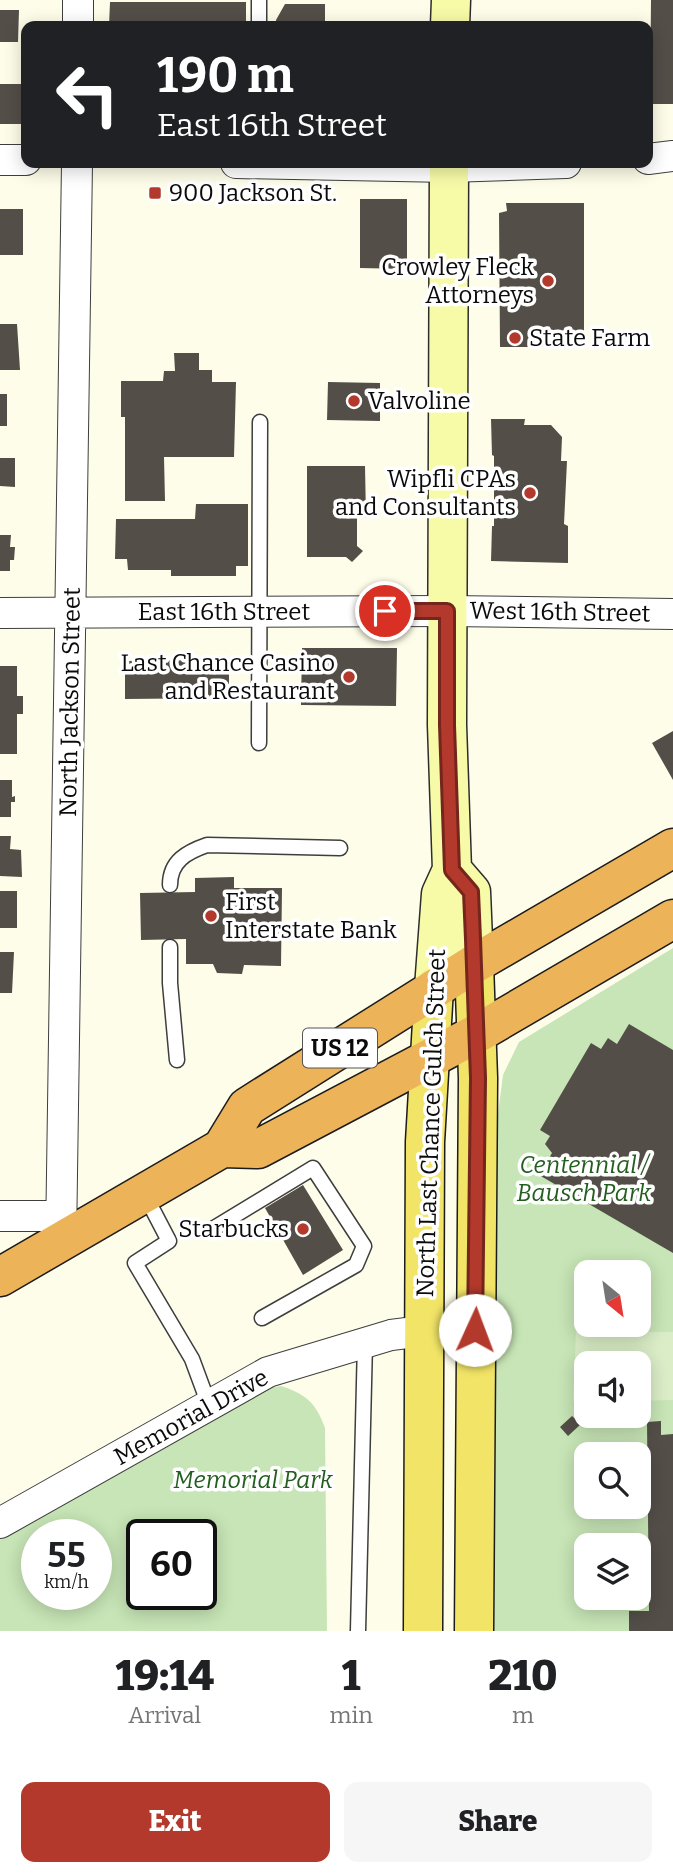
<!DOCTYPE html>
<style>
body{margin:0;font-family:Bitter,serif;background:#f6f6f6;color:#202124;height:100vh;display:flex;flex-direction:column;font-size:26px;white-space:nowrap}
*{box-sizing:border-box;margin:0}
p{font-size:23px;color:#757577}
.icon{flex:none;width:38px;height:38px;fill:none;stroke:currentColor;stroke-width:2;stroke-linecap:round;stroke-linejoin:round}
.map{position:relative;height:1631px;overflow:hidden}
.panel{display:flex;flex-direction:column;background:#fff;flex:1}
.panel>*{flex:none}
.top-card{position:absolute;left:21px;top:21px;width:632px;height:147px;border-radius:14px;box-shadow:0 4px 18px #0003;background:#202124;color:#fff;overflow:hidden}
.needle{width:46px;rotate:150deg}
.fabs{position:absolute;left:574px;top:1260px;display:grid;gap:14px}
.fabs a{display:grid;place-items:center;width:77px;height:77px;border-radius:14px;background:#fff;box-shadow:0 4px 18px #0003;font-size:35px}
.speed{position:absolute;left:21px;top:1519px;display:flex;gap:14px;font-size:35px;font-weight:700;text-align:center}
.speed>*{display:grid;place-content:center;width:91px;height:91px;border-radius:50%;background:#fff;box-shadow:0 4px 18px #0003;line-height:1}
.speed small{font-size:18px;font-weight:400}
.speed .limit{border:4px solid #111;border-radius:10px;background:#fff;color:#111}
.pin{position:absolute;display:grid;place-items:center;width:60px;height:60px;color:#fff;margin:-30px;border:4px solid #fff;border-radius:50%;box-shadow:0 2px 7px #0007}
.me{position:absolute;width:77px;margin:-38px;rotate:2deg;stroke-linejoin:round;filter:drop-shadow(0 0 5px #0008)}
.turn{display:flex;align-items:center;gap:24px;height:147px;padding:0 21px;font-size:32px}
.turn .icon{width:91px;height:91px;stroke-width:2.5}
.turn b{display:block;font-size:49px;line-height:60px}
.eta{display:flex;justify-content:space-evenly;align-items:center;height:119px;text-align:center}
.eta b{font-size:42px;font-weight:800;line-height:49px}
.cta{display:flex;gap:14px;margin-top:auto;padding:14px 21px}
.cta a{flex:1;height:80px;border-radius:14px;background:#b2392b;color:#fff;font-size:28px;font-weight:800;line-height:80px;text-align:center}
.cta a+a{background:#f6f6f6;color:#202124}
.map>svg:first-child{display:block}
.green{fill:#c7e5b6;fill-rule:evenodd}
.pitch{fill:#daedc7}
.building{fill:#534e48}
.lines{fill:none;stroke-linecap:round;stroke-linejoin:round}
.lane-casing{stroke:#3e3e3e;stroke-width:17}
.street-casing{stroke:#3e3e3e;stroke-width:32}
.secondary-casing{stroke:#2d2d2d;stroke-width:41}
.primary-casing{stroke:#1c1c1c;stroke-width:41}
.highway-casing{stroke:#1c1c1c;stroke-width:41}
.lane{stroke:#fff;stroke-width:14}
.street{stroke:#fff;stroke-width:30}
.secondary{stroke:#f7fba8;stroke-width:38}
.primary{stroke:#f1e466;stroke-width:38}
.highway{stroke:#ecb359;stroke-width:38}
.route-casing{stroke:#74251c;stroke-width:18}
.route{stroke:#b2392b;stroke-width:12}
.poi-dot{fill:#b2392b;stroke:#fff;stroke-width:2.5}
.labels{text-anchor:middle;stroke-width:7;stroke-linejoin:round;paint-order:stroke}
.shield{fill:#fff;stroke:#545454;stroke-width:2}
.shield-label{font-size:23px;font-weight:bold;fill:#0b0b0b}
.poi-label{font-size:24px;fill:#0b0b0b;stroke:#fff;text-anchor:start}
.street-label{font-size:24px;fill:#0b0b0b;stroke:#fff}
.park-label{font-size:24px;font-style:italic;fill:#235e1f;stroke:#fff}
</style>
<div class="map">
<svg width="673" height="1631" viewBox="0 0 673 1631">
<rect width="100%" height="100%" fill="#fefde9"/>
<path class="green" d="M 673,948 L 673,1631 L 487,1631 L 496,1129 L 503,1075 L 519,1042 ZM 586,1272 L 639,1272 L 639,1325 L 586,1325 ZM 586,1363 L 639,1363 L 639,1416 L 586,1416 ZM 586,1454 L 639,1454 L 639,1507 L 586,1507 ZM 586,1545 L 639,1545 L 639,1598 L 586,1598 Z
M 281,1386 C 306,1394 316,1403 325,1428 L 327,1631 L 0,1631 L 0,1539 L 261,1389 ZM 37,1535 L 96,1535 L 96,1594 L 37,1594 ZM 142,1535 L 201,1535 L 201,1594 L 142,1594 Z"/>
<path class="pitch" d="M 576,1332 L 673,1332 L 673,1400 L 639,1401 L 639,1363 L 586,1363 L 586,1401 L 573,1401 Z"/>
<path class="building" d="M 651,0 L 673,0 L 673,104 L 650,104 Z
M 110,2 L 246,2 L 246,26 L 109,26 Z
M 285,4 L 325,4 L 325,26 L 276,26 L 276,20 Z
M 0,10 L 19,10 L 18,42 L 0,42 Z
M 0,84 L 23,84 L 23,124 L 0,124 Z
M 360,199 L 407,199 L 407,269 L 360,268 Z
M 506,203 L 584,203 L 584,347 L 500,347 L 499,213 L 507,211 Z
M 0,209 L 23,209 L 23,255 L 0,255 Z
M 0,324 L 17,324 L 20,370 L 0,370 Z
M 174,353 L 199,353 L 199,370 L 212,370 L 212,382 L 236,382 L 234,457 L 164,457 L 165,501 L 125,501 L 125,417 L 121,417 L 121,381 L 163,381 L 164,371 L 175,371 Z
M 328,382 L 380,383 L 380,421 L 327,420 Z
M 0,394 L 7,394 L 7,426 L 0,426 Z
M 491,419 L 525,419 L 524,425 L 551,425 L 562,437 L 561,461 L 567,461 L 564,524 L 568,526 L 568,563 L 491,561 L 492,526 L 494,526 L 494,456 L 492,455 Z
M 0,458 L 15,458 L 15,487 L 0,486 Z
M 307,466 L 365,466 L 366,518 L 357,518 L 357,546 L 363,551 L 352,562 L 346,557 L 307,557 Z
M 196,504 L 248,504 L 248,566 L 236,566 L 236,576 L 171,576 L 171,570 L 128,570 L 127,559 L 115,559 L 116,519 L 195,519 Z
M 0,535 L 11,535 L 10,547 L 15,547 L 14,560 L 10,560 L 10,571 L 0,571 Z
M 302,648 L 397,648 L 396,706 L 301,705 Z
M 229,660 L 229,698 L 125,699 L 125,661 Z
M 0,666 L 17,666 L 17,696 L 23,696 L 23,714 L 17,714 L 17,754 L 0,754 Z
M 673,731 L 673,780 L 652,743 Z
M 0,780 L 12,780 L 12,797 L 15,796 L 15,802 L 11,802 L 11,817 L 0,817 Z
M 0,836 L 11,836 L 10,849 L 21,850 L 22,877 L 0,876 Z
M 234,877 L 234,888 L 282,888 L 281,966 L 244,965 L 242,974 L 217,973 L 213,964 L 186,964 L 186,939 L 141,940 L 140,893 L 195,892 L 195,878 Z
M 0,891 L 17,891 L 17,928 L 0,928 Z
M 0,952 L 14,952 L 12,993 L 0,993 Z
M 629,1024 L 673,1050 L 673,1253 L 539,1175 L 552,1153 L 545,1144 L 550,1136 L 540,1130 L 591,1043 L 601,1049 L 608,1038 L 617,1044 Z
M 303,1185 L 343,1250 L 303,1275 L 265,1208 Z
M 572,1416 L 581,1424 L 568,1436 L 560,1427 Z
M 661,1421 L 661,1435 L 673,1434 L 673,1631 L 629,1631 L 629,1611 L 649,1611 L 647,1422 Z"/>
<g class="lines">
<g class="lane-casing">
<path id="lane" d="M 259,0 L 259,26
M 259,743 L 260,422
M 170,885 C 170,861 187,852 207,845 L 340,848
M 170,947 L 170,983 L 177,1060
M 145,1195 L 169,1241 L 135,1263 L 192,1359 L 209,1405
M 211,1230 L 313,1168 L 364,1246 L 356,1265 L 262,1318
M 358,1631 L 365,1342"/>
</g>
<g class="street-casing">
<path id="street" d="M 78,26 L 78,0
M 648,159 L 673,156
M 0,160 L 26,160
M 236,163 L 449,167 L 566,163
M 0,613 L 447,611 L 673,614
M 0,1216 L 62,1216
M 61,1241 L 77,163
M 0,1523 L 268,1372 L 391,1335 L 423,1331 L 475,1330"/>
</g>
<g class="secondary-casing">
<path id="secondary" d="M 450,26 L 451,0
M 452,870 L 471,892 L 474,964
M 434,988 L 441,894 L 452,870 L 447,725 L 449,163"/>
</g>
<g class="primary-casing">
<path id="primary" d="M 474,964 L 478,1078 L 474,1631
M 423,1631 L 425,1142 L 434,988"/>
</g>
<g class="highway-casing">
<path id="highway" d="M 222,1148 L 247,1107 L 474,964 L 673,848
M 0,1277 L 222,1148 L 258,1149 L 476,1034 L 673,919"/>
</g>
<use href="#lane" class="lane"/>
<use href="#street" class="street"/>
<use href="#secondary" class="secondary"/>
<use href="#primary" class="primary"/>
<use href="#highway" class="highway"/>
</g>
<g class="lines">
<g class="route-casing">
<path id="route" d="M 385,611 L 447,611 L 447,725 L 452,870 L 471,892 L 473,939 L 478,1078 L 475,1330"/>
</g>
<use href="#route" class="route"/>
</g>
<g class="poi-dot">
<rect x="148" y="186" width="14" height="14" rx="3.5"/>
<circle cx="548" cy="281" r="7"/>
<circle cx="515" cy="338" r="7"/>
<circle cx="354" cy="401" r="7"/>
<circle cx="530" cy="493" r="7"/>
<circle cx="349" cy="677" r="7"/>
<circle cx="211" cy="916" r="7"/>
<circle cx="303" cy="1229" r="7"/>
</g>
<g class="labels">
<rect class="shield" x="303" y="1028.5" width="74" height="39" rx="5"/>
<g class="shield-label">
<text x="340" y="1056">US 12</text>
</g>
<g class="poi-label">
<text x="169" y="201">900 Jackson St.</text>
<text x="534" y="275" text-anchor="end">Crowley Fleck<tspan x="534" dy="28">Attorneys</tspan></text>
<text x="529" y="346">State Farm</text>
<text x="368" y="409">Valvoline</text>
<text x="516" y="487" text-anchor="end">Wipfli CPAs<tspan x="516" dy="28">and Consultants</tspan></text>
<text x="335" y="671" text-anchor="end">Last Chance Casino<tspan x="335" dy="28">and Restaurant</tspan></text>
<text x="225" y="910">First<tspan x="225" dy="28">Interstate Bank</tspan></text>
<text x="289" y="1237" text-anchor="end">Starbucks</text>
</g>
<g class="street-label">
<text x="224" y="620">East 16th Street</text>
<text transform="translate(560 612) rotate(1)" y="8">West 16th Street</text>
<text transform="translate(70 702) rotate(-89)" y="8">North Jackson Street</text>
<text transform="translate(431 1123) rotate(-88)" y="8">North Last Chance Gulch Street</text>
<text transform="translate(191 1417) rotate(-29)" y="8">Memorial Drive</text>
</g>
<g class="park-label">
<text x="584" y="1173">Centennial /<tspan x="584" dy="28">Bausch Park</tspan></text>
<text x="253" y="1488">Memorial Park</text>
</g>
</g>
</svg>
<div class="fabs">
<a><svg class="needle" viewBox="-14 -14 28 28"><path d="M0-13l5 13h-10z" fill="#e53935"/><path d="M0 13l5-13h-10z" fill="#757577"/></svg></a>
<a><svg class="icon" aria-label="sound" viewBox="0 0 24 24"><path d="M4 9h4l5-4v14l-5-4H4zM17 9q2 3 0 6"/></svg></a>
<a><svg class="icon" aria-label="search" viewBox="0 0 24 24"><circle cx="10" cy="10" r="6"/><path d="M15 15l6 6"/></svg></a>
<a><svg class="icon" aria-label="layers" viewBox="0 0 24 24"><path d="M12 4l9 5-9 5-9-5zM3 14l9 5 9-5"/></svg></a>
</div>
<div class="speed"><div>55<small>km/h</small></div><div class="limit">60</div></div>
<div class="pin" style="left:385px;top:611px;background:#d93025"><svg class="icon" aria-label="arrive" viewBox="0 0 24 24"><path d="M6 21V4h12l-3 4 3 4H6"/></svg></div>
<svg class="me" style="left:475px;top:1330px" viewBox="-20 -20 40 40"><circle r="19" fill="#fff"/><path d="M0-13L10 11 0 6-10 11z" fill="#b2392b"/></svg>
<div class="top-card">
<div class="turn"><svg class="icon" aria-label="left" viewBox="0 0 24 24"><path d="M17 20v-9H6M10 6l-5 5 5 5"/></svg><div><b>190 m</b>East 16th Street</div></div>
</div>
</div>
<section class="panel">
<div class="eta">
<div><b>19:14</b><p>Arrival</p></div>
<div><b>1</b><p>min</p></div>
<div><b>210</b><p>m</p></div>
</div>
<div class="cta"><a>Exit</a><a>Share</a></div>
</section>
